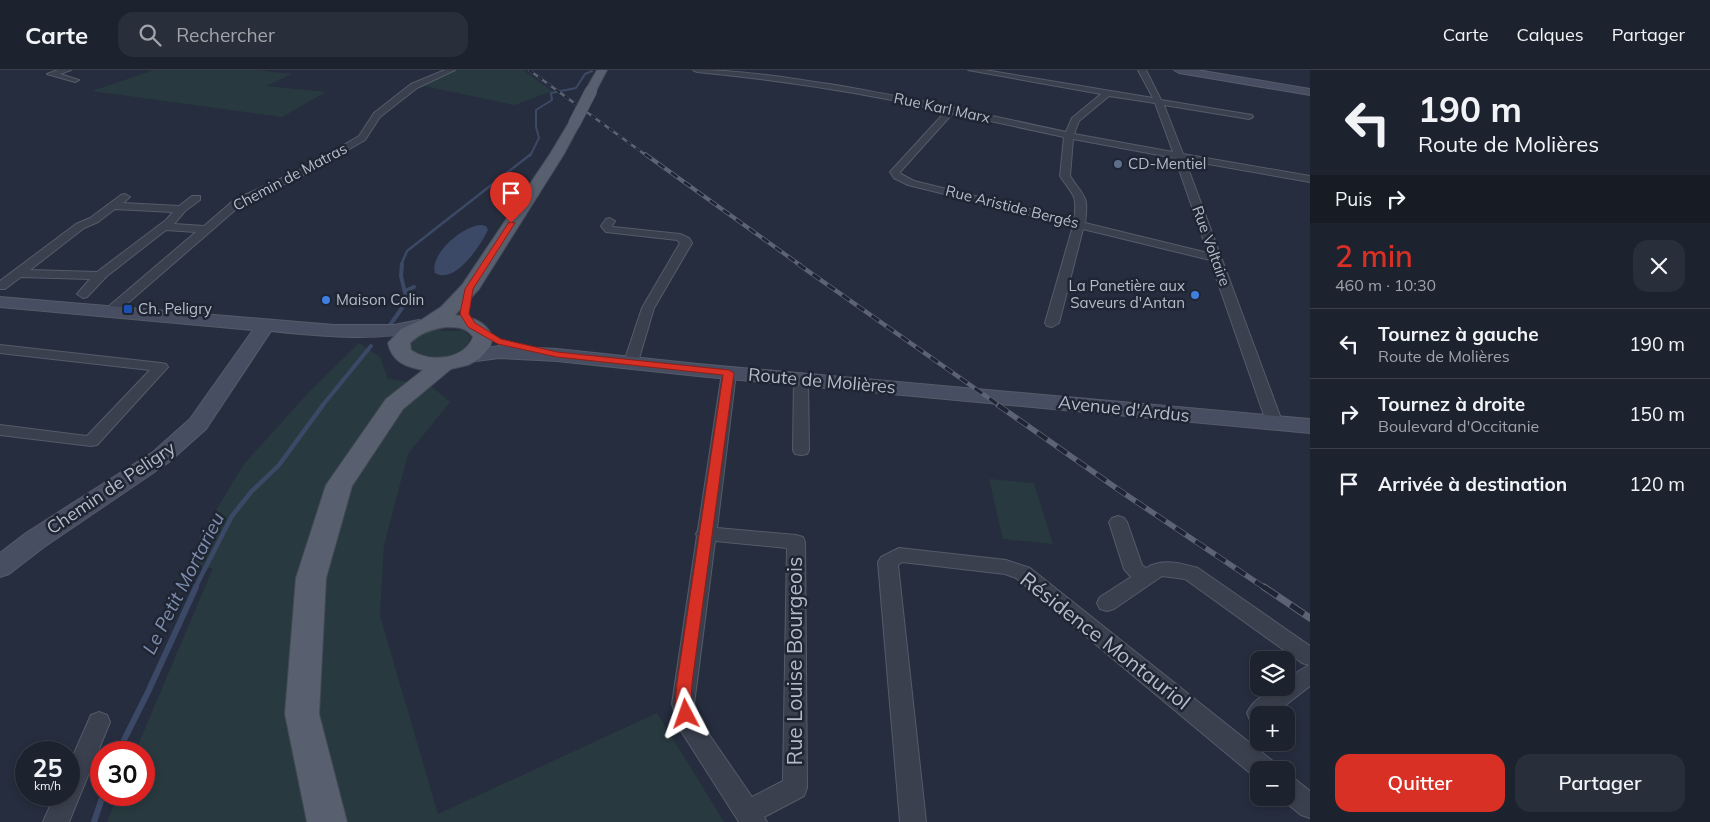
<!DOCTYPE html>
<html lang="fr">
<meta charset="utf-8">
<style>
body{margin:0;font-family:Mulish,sans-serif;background:#292f3a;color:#f1f3f6;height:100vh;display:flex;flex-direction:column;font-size:19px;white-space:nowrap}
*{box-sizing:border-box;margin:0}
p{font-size:16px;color:#a0a4aa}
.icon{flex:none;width:28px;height:28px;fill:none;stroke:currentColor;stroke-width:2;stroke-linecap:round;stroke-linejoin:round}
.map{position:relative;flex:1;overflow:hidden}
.side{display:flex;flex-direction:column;background:#1c222e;width:400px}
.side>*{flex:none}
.top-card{background:#1c222e;color:#f1f3f6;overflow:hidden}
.fabs{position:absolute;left:1250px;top:581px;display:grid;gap:10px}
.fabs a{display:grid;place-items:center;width:45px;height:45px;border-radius:10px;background:#1c222e;box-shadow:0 2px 8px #0003,0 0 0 1px #3a3f4a;font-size:25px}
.speed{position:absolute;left:15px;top:671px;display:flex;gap:10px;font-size:25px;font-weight:700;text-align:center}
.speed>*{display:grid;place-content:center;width:65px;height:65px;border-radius:50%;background:#1c222e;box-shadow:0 2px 8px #0003,0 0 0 1px #3a3f4a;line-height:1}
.speed small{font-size:12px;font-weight:400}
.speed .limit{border:8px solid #d22;background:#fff;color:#111}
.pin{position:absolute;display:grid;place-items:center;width:42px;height:42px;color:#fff;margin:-51px -21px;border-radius:50% 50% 50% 0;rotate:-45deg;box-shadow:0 0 5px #0007}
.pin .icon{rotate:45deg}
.me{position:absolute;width:55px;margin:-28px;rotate:356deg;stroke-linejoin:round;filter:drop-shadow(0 0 4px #0008)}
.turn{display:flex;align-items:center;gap:18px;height:105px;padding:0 25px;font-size:22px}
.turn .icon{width:65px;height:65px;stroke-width:2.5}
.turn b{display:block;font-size:35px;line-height:42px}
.then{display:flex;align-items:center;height:48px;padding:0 25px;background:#0003;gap:10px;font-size:19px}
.round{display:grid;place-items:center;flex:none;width:52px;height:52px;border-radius:15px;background:#292f3a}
.headline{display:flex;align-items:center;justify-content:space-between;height:85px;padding:0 25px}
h1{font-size:30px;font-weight:600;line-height:38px;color:#d93025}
.primary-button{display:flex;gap:10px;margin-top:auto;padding:10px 25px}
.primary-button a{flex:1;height:58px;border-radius:15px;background:#d93025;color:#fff;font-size:20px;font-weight:600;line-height:58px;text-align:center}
.primary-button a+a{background:#292f3a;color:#f1f3f6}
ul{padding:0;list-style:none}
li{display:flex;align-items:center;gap:15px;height:70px;padding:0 25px;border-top:1px solid #3a3f4a}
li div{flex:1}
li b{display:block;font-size:19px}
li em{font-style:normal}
header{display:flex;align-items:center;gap:30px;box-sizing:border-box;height:70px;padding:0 25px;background:#1c222e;border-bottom:1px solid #3a3f4a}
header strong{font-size:24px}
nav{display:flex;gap:28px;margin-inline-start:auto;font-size:18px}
.search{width:350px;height:45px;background:#292f3a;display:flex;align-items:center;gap:12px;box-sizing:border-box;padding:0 18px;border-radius:15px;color:#a0a4aa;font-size:19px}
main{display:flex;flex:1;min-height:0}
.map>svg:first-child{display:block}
.green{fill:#283a3f}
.water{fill:#3c4966}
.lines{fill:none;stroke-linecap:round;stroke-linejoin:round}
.stream-far4{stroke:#3c4966;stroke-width:2}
.stream-far3{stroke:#3c4966;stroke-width:2.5}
.stream-far2{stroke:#3c4966;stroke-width:4}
.stream-far1{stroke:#3c4966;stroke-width:4.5}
.stream{stroke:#3c4966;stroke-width:6}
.street-casing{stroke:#555b69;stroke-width:2}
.secondary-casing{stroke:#555b69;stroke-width:2}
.primary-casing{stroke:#434957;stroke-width:2}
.street{fill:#3a404e;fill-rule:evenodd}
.secondary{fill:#484e61;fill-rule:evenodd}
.primary{fill:#585f6e;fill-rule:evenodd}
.rail-far4-casing{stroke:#5c6375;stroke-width:2.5}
.rail-far3-casing{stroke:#5c6375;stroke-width:4}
.rail-far2-casing{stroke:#5c6375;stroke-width:4.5}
.rail-far1-casing{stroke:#5c6375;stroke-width:5.5}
.rail-casing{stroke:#5c6375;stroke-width:7}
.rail-far4{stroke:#1f2533;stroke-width:2;stroke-dasharray:5.5;stroke-linecap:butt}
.rail-far3{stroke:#1f2533;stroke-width:2.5;stroke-dasharray:8;stroke-linecap:butt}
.rail-far2{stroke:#1f2533;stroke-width:3;stroke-dasharray:9;stroke-linecap:butt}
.rail-far1{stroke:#1f2533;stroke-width:4;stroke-dasharray:12;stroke-linecap:butt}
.rail{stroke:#1f2533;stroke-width:5;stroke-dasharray:16;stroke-linecap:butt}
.primary-bridge-casing{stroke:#434957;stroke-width:13;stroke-linecap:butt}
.primary-bridge{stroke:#585f6e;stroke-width:12}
.route{fill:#d93025;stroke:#8d1f18}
.service-dot{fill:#5c6f8a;stroke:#1f2533;stroke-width:2}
.shop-dot{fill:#3f7fe0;stroke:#1f2533;stroke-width:2}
.transit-dot{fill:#1a4fb4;stroke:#1f2533;stroke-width:2}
.labels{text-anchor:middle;stroke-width:5;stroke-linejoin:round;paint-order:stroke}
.far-street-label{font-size:15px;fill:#b6bbc9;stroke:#1f2533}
.far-poi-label{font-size:15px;fill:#b6bbc9;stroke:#1f2533;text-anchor:start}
.street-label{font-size:18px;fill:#b6bbc9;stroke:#1f2533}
.water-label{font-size:19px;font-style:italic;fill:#7e8eaf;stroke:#1f2533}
.near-street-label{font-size:21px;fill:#b6bbc9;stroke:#1f2533}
</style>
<header>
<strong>Carte</strong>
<div class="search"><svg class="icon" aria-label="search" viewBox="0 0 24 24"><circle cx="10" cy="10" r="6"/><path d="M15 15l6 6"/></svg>Rechercher</div>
<nav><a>Carte</a><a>Calques</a><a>Partager</a></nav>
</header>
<main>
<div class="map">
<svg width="1310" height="752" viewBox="0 0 1310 752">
<rect width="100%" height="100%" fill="#262d3e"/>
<path class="green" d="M 154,0 L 255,0 L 292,4 L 266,16 L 326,22 L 282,47 L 92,21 Z
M 457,0 L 523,0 L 552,21 L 515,35 L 424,16 Z
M 434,258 C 442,262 455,261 463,260 L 470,266 L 469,274 C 456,291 431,290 413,282 L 410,274 L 415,266 Z
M 359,273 L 380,287 L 388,309 L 430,315 L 450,332 L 408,384 L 384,475 L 380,546 L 438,744 L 657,643 L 724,752 L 107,752 L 118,725 L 144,725 L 144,682 L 135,682 L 213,498 L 185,499 L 201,465 L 244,394 L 308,323 Z
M 989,409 L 1034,413 L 1053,474 L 1003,469 Z"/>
<path class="water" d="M 481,155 L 486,156 L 488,160 C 480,176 455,215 435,203 C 429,184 464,155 481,155 Z"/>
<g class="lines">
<path class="stream-far4" d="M 530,86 L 539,68 L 536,57 L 536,40 L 552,30 L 551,23 L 576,18 L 585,4 L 592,1"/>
<path class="stream-far3" d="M 401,195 L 407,181 L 531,84"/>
<path class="stream-far2" d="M 405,221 L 414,217
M 390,255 L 407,231 L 401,206 L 402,194
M 322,336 L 371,276"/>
<path class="stream-far1" d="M 195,518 L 232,446 L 251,422 L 279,395 L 323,335"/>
<path class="stream" d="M 118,682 L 148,622 L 196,517
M 94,752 L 103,725"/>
<g class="street-casing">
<path id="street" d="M 58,0 L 71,0 L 60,4 L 79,10 L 75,12 L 47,4 Z
M 445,0 L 455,0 L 417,18 L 380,47 L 365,70 L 312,101 L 242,134 L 114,245 L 104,245 L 102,242 L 196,162 L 166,160 L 107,206 L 87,227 L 83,228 L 77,224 L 90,209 L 21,207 L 5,219 L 0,219 L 0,211 L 76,154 L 90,148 L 121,125 L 125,124 L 130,127 L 123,133 L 179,136 L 192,126 L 200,126 L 200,130 L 185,141 L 174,154 L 204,156 L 234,130 L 306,97 L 359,66 L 374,43 L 411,14 ZM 115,139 L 173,142 L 166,150 L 97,202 L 30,200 L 84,158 L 98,152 Z
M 693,0 C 739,0 784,7 829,14 C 909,27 987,45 1066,62 L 1072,48 L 1101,24 L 968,0 L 985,0 L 1153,28 L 1138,0 L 1146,0 L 1161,30 L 1252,45 L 1253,47 L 1249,49 L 1164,35 L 1183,84 L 1310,106 L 1310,112 L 1185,90 L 1283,354 L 1281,357 L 1269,357 L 1267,354 L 1210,190 L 1083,159 L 1059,253 L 1052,257 L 1047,256 L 1045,253 L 1073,156 L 908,115 L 894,108 L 890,102 L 946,41 C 863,23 781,10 697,2 ZM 1109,26 L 1155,33 L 1173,82 L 1074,64 L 1079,51 ZM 953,43 L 1064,67 L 1060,106 C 1073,126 1078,124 1074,150 L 914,111 L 901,104 L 900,102 ZM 1073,69 L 1175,88 L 1208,183 L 1085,153 C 1089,124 1084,128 1070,106 Z
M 610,148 L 615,151 L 612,156 L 613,157 L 680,164 L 689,168 L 692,173 L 654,238 L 638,292 L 636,295 L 626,295 L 624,292 L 642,238 L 680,173 L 677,170 L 606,162 L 601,156 L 606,149 Z
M 0,275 L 161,293 L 166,294 L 168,297 L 97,375 L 91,376 L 0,365 L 0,355 L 87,366 L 150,300 L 0,283 Z
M 729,299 L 734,300 L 736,303 L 717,458 L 796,465 L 803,467 L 805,472 L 807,718 L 804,726 L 764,747 L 767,752 L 739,752 L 681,661 L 672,634 L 697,466 L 696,464 L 698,460 L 722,303 L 724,300 ZM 715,471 L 787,478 L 783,711 L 752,727 L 699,650 L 694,634 Z
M 801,305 L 806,306 L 808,309 L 809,380 L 807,384 L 801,385 L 795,384 L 793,380 L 794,309 L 796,306 Z
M 1118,446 L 1124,448 L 1127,452 L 1142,495 L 1146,498 C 1162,488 1181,493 1198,498 L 1310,576 L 1310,616 L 1273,645 L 1259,645 L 1258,653 L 1250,650 L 1247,643 C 1253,629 1271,618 1286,618 L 1286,609 L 1309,595 L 1302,593 L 1185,509 L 1162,506 L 1114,539 L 1107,541 L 1100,539 L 1097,533 L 1100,527 L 1131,507 L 1124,499 L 1109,452 L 1112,448 Z
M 899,478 L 1006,490 L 1030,498 L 1274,692 L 1277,700 L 1259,700 L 1259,709 L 1256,708 L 1016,508 L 1005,504 L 902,492 L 898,495 L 926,752 L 900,752 L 878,492 L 881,487 Z
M 99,642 L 107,645 L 110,652 L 69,752 L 43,752 L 55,725 L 69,725 L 69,695 L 91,645 Z
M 1286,705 L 1295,709 L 1310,721 L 1310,748 L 1301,745 L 1280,728 L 1286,728 Z"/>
</g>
<g class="secondary-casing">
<path id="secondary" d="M 1174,0 L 1197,0 L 1310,19 L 1310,25 L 1179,3 Z
M 0,227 L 334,255 L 394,255 L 419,250 L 426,252 L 428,256 L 426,260 C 375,272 322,266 271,261 L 206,359 L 169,392 L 44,477 L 9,504 L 0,507 L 0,483 L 26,463 L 153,382 L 190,349 L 253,260 L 0,237 Z
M 499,276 L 557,279 L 698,294 L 1310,349 L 1310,363 L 698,306 L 557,291 L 499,288 L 469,292 L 462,290 L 459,286 L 462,282 Z"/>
</g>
<g class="primary-casing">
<path id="primary" d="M 597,0 L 607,0 L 595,23 L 587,23 L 585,21 Z
M 574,50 L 580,54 L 564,84 L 479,219 L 455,245 C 473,247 485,251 493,267 L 490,277 L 479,289 L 468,295 L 451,299 L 403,339 L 352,416 L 326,508 L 319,644 L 347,752 L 307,752 L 285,644 L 296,508 L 326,415 L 386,329 L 423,300 C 406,297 392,292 388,273 L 401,259 L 421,250 L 441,237 L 462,215 L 550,84 L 568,54 ZM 446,257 C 457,257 466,257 473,267 C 464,290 430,293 411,280 L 410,273 C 420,263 432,259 446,257 Z"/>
</g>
<use href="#street" class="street"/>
<use href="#secondary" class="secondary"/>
<use href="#primary" class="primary"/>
<g class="rail-far4-casing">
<path id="rail-far4" d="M 529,0 L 647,86"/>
</g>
<g class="rail-far3-casing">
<path id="rail-far3" d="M 645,84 L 800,195"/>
</g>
<g class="rail-far2-casing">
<path id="rail-far2" d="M 798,194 L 1000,336"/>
</g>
<g class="rail-far1-casing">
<path id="rail-far1" d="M 998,335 L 1119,420 L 1265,518"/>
</g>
<g class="rail-casing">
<path id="rail" d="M 1264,517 L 1310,548"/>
</g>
<use href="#rail-far4" class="rail-far4"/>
<use href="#rail-far3" class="rail-far3"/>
<use href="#rail-far2" class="rail-far2"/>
<use href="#rail-far1" class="rail-far1"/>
<use href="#rail" class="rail"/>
<g class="primary-bridge-casing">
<path id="primary-bridge" d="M 574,54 L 591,21"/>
</g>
<use href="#primary-bridge" class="primary-bridge"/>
</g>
<path class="route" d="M 509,152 L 515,153 L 473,219 L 469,244 L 475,253 L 501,269 L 557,282 L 729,300 L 734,303 L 692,613 L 691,634 L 694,644 L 692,649 L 686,651 L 680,649 L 675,634 L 677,613 L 723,305 L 557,287 L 498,274 L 468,257 L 460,244 L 465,219 Z"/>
<circle class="service-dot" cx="1118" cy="94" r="5"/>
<g class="shop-dot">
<circle cx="1195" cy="225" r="5"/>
<circle cx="326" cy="230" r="5"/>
</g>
<rect class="transit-dot" x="123" y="234" width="10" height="10" rx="2.5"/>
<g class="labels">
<g class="far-street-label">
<text transform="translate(942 38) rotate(12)" y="5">Rue Karl Marx</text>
<text transform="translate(290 107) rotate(-28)" y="5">Chemin de Matras</text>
<text transform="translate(1012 137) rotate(14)" y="5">Rue Aristide Bergés</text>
<text transform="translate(1211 176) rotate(70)" y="5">Rue Voltaire</text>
</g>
<g class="far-poi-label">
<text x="1128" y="99">CD-Mentiel</text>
<text x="1185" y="221" text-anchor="end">La Panetière aux<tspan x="1185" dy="17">Saveurs d'Antan</tspan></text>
<text x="336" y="235">Maison Colin</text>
<text x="138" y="244">Ch. Peligry</text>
</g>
<g class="street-label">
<text transform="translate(822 311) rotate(5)" y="6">Route de Molières</text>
<text transform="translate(1124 339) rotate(6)" y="6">Avenue d'Ardus</text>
<text transform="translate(111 418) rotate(-34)" y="6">Chemin de Peligry</text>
</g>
<g class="water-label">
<text transform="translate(183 513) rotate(-63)" y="7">Le Petit Mortarieu</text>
</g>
<g class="near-street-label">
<text transform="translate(1105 571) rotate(38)" y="7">Résidence Montauriol</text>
<text transform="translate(795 591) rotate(-90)" y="7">Rue Louise Bourgeois</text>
</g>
</g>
</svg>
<div class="fabs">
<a><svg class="icon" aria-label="layers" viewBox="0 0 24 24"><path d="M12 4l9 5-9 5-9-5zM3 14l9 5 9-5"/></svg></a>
<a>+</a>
<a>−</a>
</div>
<div class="speed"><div>25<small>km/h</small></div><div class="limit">30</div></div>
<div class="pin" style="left:511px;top:153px;background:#d93025"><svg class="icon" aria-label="arrive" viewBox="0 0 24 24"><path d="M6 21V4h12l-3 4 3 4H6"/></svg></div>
<svg class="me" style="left:686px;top:644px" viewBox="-20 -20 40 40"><path d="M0-17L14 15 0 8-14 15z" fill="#d93025" stroke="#fff" stroke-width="4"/></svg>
</div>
<section class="side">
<div class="top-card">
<div class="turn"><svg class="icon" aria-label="left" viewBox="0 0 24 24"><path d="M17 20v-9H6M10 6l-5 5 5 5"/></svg><div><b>190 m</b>Route de Molières</div></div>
<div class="then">Puis<svg class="icon" aria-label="right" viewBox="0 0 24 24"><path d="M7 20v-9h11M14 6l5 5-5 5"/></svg></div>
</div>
<div class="headline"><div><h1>2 min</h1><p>460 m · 10:30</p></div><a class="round"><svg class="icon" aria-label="close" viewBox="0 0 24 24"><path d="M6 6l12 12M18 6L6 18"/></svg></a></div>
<ul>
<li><svg class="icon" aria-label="left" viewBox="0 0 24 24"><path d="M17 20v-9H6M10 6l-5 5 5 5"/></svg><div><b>Tournez à gauche</b><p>Route de Molières</p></div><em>190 m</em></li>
<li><svg class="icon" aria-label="right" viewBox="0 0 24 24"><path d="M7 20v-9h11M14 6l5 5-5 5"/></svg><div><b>Tournez à droite</b><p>Boulevard d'Occitanie</p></div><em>150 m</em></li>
<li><svg class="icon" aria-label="arrive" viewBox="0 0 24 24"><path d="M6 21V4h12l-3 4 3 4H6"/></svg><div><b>Arrivée à destination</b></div><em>120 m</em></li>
</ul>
<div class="primary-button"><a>Quitter</a><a>Partager</a></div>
</section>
</main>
